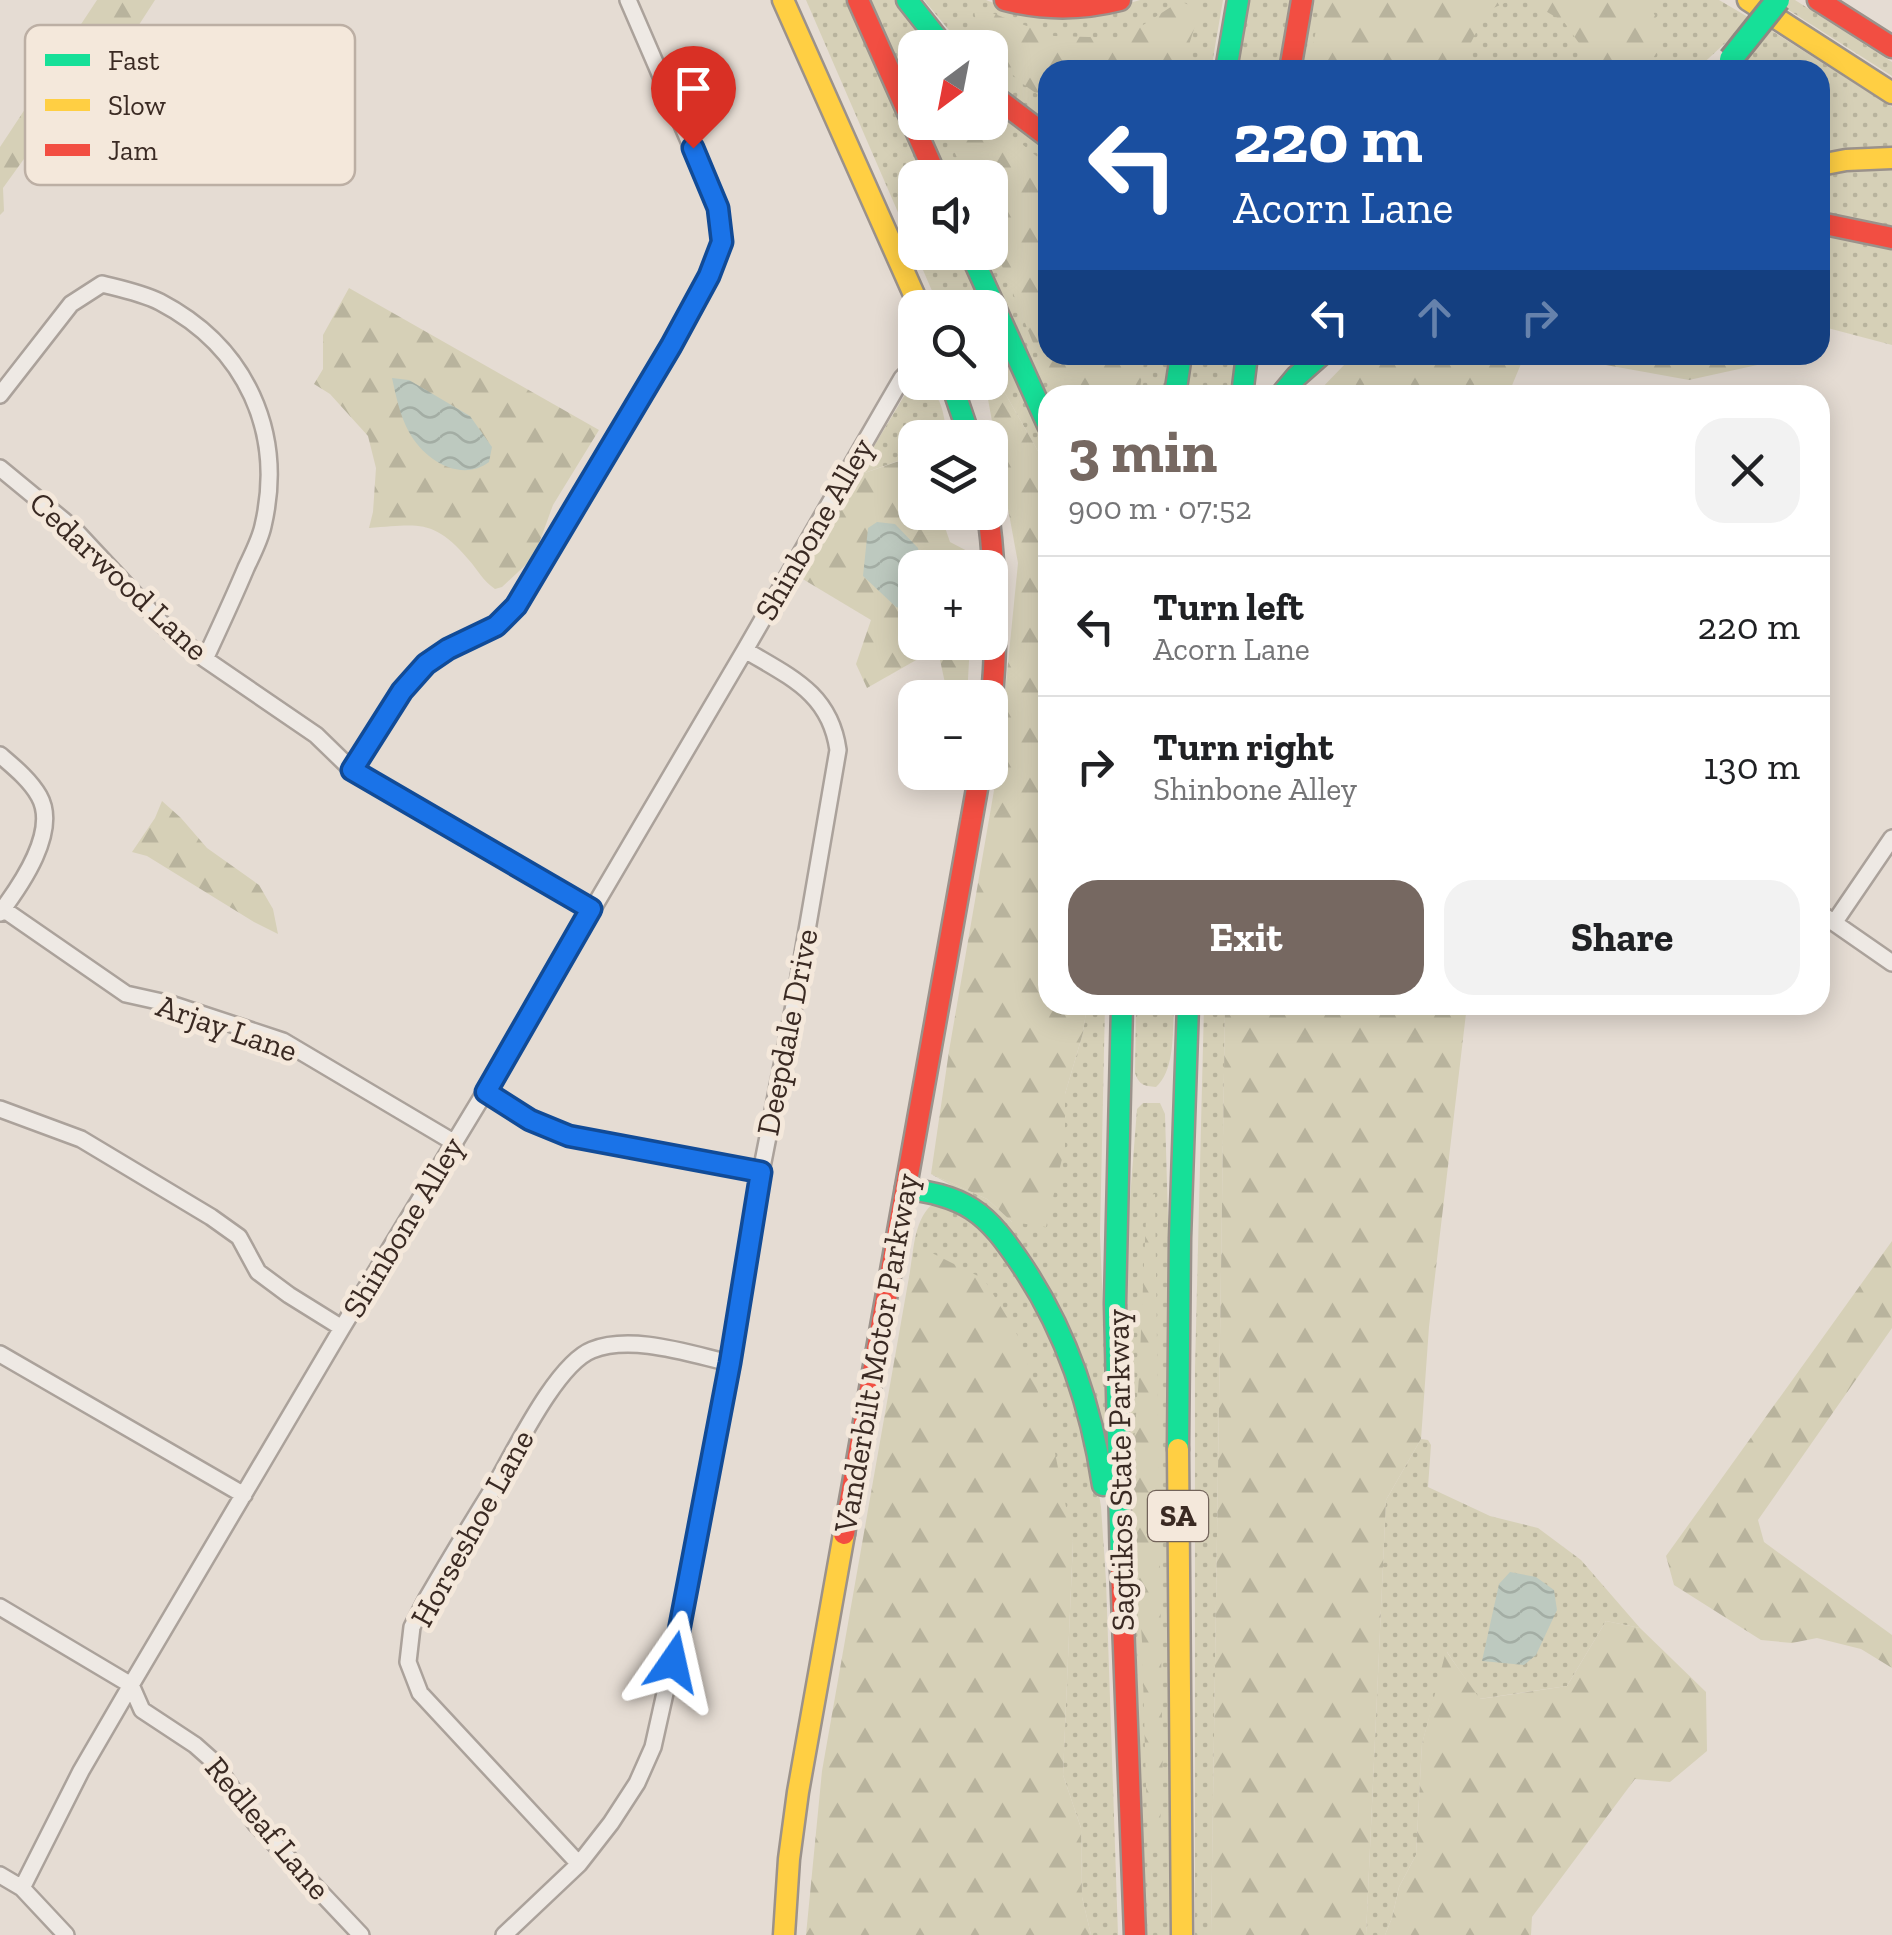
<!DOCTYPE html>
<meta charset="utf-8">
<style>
body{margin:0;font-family:"Zilla Slab",serif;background:#f2f2f2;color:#202124;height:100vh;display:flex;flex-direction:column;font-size:38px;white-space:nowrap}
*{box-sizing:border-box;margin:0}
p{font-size:32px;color:#757577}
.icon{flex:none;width:55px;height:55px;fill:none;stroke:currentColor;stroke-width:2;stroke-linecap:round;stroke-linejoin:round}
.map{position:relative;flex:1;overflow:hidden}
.sheet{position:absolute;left:1038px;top:385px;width:792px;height:630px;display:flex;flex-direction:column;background:#fff;border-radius:30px;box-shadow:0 5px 25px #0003}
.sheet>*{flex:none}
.banner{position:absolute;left:1038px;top:60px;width:792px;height:305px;border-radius:30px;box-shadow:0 5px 25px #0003;background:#1a4fa0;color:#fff;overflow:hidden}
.needle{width:65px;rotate:212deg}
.buttons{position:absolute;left:898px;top:30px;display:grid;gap:20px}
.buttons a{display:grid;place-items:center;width:110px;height:110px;border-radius:20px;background:#fff;box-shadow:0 5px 25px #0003;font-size:50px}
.pin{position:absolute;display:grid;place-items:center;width:85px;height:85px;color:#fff;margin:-102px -42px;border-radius:50% 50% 50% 0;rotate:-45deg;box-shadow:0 0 10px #0007}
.pin .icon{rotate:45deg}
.me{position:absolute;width:110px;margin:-55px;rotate:11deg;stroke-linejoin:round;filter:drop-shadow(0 0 8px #0008)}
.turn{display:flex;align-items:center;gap:35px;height:210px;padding:0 30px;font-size:45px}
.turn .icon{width:130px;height:130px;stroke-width:2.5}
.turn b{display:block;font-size:70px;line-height:85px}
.lanes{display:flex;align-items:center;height:95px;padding:0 30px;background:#0003;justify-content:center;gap:50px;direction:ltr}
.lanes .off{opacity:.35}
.round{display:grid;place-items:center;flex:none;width:105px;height:105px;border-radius:30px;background:#f2f2f2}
.headline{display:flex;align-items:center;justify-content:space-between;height:170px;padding:0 30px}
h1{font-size:60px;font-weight:700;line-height:75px;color:#766861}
.button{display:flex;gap:20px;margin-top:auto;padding:20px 30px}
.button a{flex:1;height:115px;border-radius:30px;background:#766861;color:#fff;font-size:40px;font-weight:700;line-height:115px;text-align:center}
.button a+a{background:#f2f2f2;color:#202124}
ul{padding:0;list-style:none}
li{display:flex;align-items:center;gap:30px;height:140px;padding:0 30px;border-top:2px solid #e0e0e0}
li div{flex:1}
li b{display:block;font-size:38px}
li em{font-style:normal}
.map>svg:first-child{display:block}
.grass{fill:url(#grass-dots)}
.forest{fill:url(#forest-firs)}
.water{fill:url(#water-waves)}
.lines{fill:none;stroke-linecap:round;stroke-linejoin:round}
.street-casing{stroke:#aba29b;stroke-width:20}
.fast-casing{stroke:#9b928b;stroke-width:25}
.slow-casing{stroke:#9b928b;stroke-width:25}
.jam-casing{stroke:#9b928b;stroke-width:25}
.street{stroke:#eee9e4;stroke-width:15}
.fast{stroke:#16e098;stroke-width:20}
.slow{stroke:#ffcf43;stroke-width:20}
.jam{stroke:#f24e42;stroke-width:20}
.fast-bridge-casing{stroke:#908882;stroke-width:28;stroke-linecap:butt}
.fast-bridge{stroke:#16e098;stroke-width:22}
.route-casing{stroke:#114b97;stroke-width:25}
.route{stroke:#1a73e8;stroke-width:18}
.labels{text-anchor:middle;stroke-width:10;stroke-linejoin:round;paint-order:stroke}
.shield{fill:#f4e8db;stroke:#72635a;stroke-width:2.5}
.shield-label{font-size:30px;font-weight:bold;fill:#3a2a23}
.street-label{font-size:32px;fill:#3a2a23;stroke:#f4e8db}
.key{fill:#f4e8db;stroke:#bcafa4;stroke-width:2.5}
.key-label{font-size:28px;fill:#3a2a23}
</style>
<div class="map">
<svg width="1892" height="1935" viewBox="0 0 1892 1935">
<defs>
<pattern id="grass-dots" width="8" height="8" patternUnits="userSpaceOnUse" patternTransform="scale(2.5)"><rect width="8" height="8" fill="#d6d0b7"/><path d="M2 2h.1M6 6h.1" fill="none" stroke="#b8b39d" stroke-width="1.8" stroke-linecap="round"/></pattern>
<pattern id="forest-firs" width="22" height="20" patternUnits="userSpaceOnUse" patternTransform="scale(2.5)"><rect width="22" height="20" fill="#d6d0b7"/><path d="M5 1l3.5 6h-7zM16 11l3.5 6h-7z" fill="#b8b39d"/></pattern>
<pattern id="water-waves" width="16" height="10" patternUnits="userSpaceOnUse" patternTransform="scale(2.5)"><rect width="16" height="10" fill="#bdc9bf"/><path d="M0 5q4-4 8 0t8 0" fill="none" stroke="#a3ada4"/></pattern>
</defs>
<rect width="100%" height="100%" fill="#e5dcd3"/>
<path class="grass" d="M 806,0 L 846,0 L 927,177 L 915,178 L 915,252 L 961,253 L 986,307 L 939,307 Z
M 868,0 L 894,0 L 930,47 L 915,48 L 915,111 Z
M 924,0 L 986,0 L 1014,11 L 1085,16 L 1140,0 L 1223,0 L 1211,70 L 1048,70 L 1047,125 L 990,79 L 990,48 L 963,47 Z
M 1248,0 L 1293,0 L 1280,70 L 1235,70 Z
M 1315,0 L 1719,0 L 1748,17 L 1736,33 L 1696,70 L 1300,70 Z
M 1773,0 L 1795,0 L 1892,62 L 1892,76 Z
M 1769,29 L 1892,107 L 1892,148 L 1820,156 L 1820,70 L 1732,70 Z
M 990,109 L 1047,151 L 1048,355 L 1169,355 L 1164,395 L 1048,395 L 978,253 L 990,252 L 990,178 L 945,177 L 920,123 L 990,122 Z
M 1892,168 L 1892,228 L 1820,215 L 1820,173 Z
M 1820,233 L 1892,249 L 1892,345 L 1820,326 Z
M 990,316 L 1047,444 L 1047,467 L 990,367 Z
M 1188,355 L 1235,355 L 1230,395 L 1183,395 Z
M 919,385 C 945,393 942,414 948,437 L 915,438 L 915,472 L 898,461 L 856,476 L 909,388 Z
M 1087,1005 L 1105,1005 L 1100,1235 L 1109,1455 L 983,1203 L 931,1174 L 987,1199 L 1012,1222 L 1065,1146 L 1065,1094 L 1083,1033 Z
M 1136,1005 L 1174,1005 C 1172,1030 1176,1069 1156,1087 C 1144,1086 1139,1085 1135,1073 Z
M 1204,1005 L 1225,1005 L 1211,1935 L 1195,1935 L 1195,1368 Z
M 1143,1103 L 1160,1103 L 1165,1114 L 1169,1254 L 1172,1935 L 1146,1935 L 1124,1276 L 1137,1109 Z
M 935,1202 L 985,1227 L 1036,1299 L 1090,1437 L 1101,1507 L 1106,1580 L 1118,1935 L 1091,1935 L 1082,1897 L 1081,1828 L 1063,1775 L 1073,1541 L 909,1277 C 914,1252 913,1218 935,1202 Z
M 1421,1439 L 1428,1440 L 1431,1445 L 1428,1487 L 1490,1516 L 1538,1528 L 1581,1560 L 1640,1628 L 1606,1621 L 1567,1686 L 1479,1699 L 1447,1652 L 1422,1744 L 1416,1855 L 1399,1887 L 1392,1918 L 1385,1935 L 1366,1935 L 1386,1500 Z"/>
<path class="forest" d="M 97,0 L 155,0 L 75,124 L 47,127 L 3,188 L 4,211 L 0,215 L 0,147 Z
M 1322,0 L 1511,0 L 1487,11 L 1457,70 L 1308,70 Z
M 1527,0 L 1647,0 L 1666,37 L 1646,70 L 1598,70 L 1564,22 Z
M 1180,1 L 1200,10 L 1181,70 L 1048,70 L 1047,101 L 1020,82 L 990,52 L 990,48 L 986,47 L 980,41 L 973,6 L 1054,36 L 1123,38 Z
M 990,117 L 1047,165 L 1048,355 L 1145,355 L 1139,395 L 1057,395 L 1042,365 L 990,236 L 990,178 L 966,177 L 941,123 L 990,122 Z
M 349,288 L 599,430 L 553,505 L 534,557 L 502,587 L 495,589 C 483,581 478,570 468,559 C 433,518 418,525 369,528 L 373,512 L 376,468 L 368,436 L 330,394 L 314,384 L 323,369 L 323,335 Z
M 1363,355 L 1803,355 L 1689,380 L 1556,356 L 1523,359 L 1508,395 L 1315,395 L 1346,363 Z
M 990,367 L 1047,467 L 1048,1005 L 1087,1005 L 1083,1033 L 1065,1094 L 1065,1146 L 1046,1227 L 1012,1222 L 987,1199 L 931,1174 L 949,1051 L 997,773 L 1018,563 L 985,383 L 990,382 Z
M 899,461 L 915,472 L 915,512 L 940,513 L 950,542 L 973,554 L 973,567 L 915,568 L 915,642 L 970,643 L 967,697 L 948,697 L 940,660 L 925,655 L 867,688 L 856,664 L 871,620 L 801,578 L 856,476 Z
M 162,801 L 181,818 L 207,848 L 259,885 L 273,909 L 278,934 L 254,922 L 147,856 L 132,852 L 155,818 Z
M 1225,1005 L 1467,1005 L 1429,1327 L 1421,1439 L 1386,1500 L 1366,1935 L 1211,1935 Z
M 1155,1194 L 1163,1795 L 1156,1853 L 1147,1820 L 1142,1641 L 1131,1481 L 1139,1377 L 1147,1196 Z
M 1892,1241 L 1892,1328 L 1758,1520 L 1764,1542 L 1892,1635 L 1892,1668 L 1861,1649 L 1817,1638 L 1792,1643 L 1761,1640 L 1674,1585 L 1666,1556 Z
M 926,1250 L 984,1279 L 1016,1332 L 1048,1419 L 1073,1541 L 1063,1775 L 1081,1828 L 1082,1897 L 1091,1935 L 806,1935 L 822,1771 L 909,1277 Z
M 1606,1621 L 1640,1628 L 1706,1692 L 1707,1751 L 1670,1782 L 1635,1779 L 1532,1917 L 1531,1935 L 1385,1935 L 1392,1918 L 1399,1887 L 1416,1855 L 1422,1744 L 1446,1651 L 1480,1699 L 1567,1686 Z"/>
<path class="water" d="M 392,378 L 409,380 L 470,416 L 492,447 L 489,462 C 461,483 424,460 409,432 C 400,416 396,396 392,378 Z
M 877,522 L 895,524 L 918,548 L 921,567 L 915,568 L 915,613 L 896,607 L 863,576 L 868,528 Z
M 1510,1572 L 1536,1577 L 1554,1590 L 1557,1610 L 1536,1655 L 1524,1665 L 1482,1661 L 1499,1584 Z"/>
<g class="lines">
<g class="street-casing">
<path id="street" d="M 0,395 L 71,304 L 102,284 C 122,289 142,293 160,302 C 246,347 285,432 263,526 C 260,540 252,555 246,568 C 233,599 219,629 205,659
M 0,468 L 74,529 L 169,631 L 205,659 L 316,735 L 352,770 L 591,909
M 0,755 C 14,767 30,780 39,796 C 59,831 21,885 0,913
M 352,770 L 402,691 L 425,664 L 448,649 L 496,626 L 515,606 L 671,346 L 709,276 L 722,243 L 718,208 L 628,0
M 3,909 L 126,994 L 171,1004 L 283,1041 L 455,1143
M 1820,913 L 1892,963
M 1834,923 L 1892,838
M 485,1092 L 530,1120 L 569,1136 L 761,1172
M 0,1109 L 81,1139 L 211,1217 L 239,1237 L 258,1272 L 289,1295 L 342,1328
M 0,1354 L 244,1495
M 0,1607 L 131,1685 L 142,1710 L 195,1745 L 213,1761 L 256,1824 L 361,1935
M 579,1864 L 420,1693 L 408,1662 L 412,1627 L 426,1600 C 448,1562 471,1524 494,1487 C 514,1453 556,1364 592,1350 C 632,1334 690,1354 730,1363
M 0,1875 L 22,1888 L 66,1935
M 22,1888 L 81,1771 L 131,1685 L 342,1328 L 485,1092 L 745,650 L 884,409 L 902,378 L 915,365
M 504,1935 L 579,1864 L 611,1823 L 637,1783 L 653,1747 L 678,1635 L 730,1363 L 761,1172 L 795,1000 L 838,750 C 830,693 790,677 745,650"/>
</g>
<g class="fast-casing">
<path id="fast" d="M 907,0 L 945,48
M 1226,70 L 1238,0
M 970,252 L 1048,425
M 951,382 L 970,438
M 1175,395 L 1181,355
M 1242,395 L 1247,355
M 1281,395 L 1296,377 L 1321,355
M 906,1188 C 929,1192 952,1196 972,1209 C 992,1222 1006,1242 1019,1261 C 1065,1328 1091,1404 1103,1485
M 1178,1449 L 1180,1238 L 1188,1005
M 1121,1569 L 1115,1303 L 1122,1005"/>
</g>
<g class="slow-casing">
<path id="slow" d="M 783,0 L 920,308
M 1748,0 L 1892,93
M 1820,165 L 1846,160 L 1892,158
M 1178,1449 L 1182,1935
M 784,1935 L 789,1859 L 798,1792 L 844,1534"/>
</g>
<g class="jam-casing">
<path id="jam" d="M 858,0 L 937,178
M 1005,0 C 1044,10 1081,10 1120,0
M 1818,0 L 1892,47
M 1290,70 L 1302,0
M 990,93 L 1048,137
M 1820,223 L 1892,238
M 988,512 C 997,580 998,647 990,716
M 844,1534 L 980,772
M 1121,1569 L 1135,1935"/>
</g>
<use href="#street" class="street"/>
<use href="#fast" class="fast"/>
<use href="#slow" class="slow"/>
<use href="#jam" class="jam"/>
<g class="fast-bridge-casing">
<path id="fast-bridge" d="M 1731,59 L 1778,0"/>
</g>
<use href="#fast-bridge" class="fast-bridge"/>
</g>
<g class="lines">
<g class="route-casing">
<path id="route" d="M 673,1662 L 730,1363 L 761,1172 L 569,1136 L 530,1120 L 486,1092 L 591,909 L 352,770 L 402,691 L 426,664 L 448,649 L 496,626 L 516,606 L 671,346 L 709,276 L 722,242 L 718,208 L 693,148"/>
</g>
<use href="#route" class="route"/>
</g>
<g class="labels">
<rect class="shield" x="1148" y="1491" width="60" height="50" rx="8"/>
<g class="shield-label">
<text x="1178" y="1526">SA</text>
</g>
<g class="street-label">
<text transform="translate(814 529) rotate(-60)" y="11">Shinbone Alley</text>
<text transform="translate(119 576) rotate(43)" y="11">Cedarwood Lane</text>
<text transform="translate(227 1028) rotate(19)" y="11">Arjay Lane</text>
<text transform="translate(787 1032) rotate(-79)" y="11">Deepdale Drive</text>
<text transform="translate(403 1227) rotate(-59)" y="11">Shinbone Alley</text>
<text transform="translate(876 1353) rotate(-80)" y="11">Vanderbilt Motor Parkway</text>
<text transform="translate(1120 1470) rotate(-91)" y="11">Sagtikos State Parkway</text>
<text transform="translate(472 1528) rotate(-61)" y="11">Horseshoe Lane</text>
<text transform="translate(268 1828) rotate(50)" y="11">Redleaf Lane</text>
</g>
</g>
<rect x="25" y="25" width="330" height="160" rx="15" class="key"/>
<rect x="45" y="54" width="45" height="12" fill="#16e098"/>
<rect x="45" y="99" width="45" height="12" fill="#ffcf43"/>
<rect x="45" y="144" width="45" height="12" fill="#f24e42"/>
<g class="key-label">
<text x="108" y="70">Fast</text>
<text x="108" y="115">Slow</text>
<text x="108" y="160">Jam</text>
</g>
</svg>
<div class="buttons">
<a><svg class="needle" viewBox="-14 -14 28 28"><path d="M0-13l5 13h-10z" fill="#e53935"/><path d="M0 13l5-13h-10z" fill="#757577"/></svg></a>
<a><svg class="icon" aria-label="sound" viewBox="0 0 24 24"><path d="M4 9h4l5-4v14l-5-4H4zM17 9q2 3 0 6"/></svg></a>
<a><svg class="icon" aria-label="search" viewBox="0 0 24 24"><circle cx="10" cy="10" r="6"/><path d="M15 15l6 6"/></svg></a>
<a><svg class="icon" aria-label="layers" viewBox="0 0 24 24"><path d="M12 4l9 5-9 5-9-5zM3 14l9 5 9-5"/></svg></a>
<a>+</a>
<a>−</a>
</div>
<div class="pin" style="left:693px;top:148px;background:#d93025"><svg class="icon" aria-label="arrive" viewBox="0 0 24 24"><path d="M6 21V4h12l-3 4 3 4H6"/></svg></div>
<svg class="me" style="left:673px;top:1662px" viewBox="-20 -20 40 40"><path d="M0-17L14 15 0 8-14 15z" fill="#1a73e8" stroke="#fff" stroke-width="4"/></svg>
<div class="banner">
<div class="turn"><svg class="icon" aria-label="left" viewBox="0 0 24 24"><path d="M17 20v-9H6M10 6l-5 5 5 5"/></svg><div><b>220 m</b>Acorn Lane</div></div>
<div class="lanes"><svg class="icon" aria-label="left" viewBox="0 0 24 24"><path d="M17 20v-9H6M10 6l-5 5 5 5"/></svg><svg class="icon off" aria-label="ahead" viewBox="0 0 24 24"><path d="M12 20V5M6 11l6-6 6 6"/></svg><svg class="icon off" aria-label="right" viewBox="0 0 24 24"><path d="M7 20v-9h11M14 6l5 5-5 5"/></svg></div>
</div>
<section class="sheet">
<div class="headline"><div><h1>3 min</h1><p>900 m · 07:52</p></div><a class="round"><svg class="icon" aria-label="close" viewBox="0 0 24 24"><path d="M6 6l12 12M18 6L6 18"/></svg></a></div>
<ul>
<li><svg class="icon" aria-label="left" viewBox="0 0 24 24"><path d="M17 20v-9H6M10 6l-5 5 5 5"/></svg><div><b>Turn left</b><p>Acorn Lane</p></div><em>220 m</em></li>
<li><svg class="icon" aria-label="right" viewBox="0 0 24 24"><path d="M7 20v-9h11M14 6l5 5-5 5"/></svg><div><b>Turn right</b><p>Shinbone Alley</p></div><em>130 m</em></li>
</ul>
<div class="button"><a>Exit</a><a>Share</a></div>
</section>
</div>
